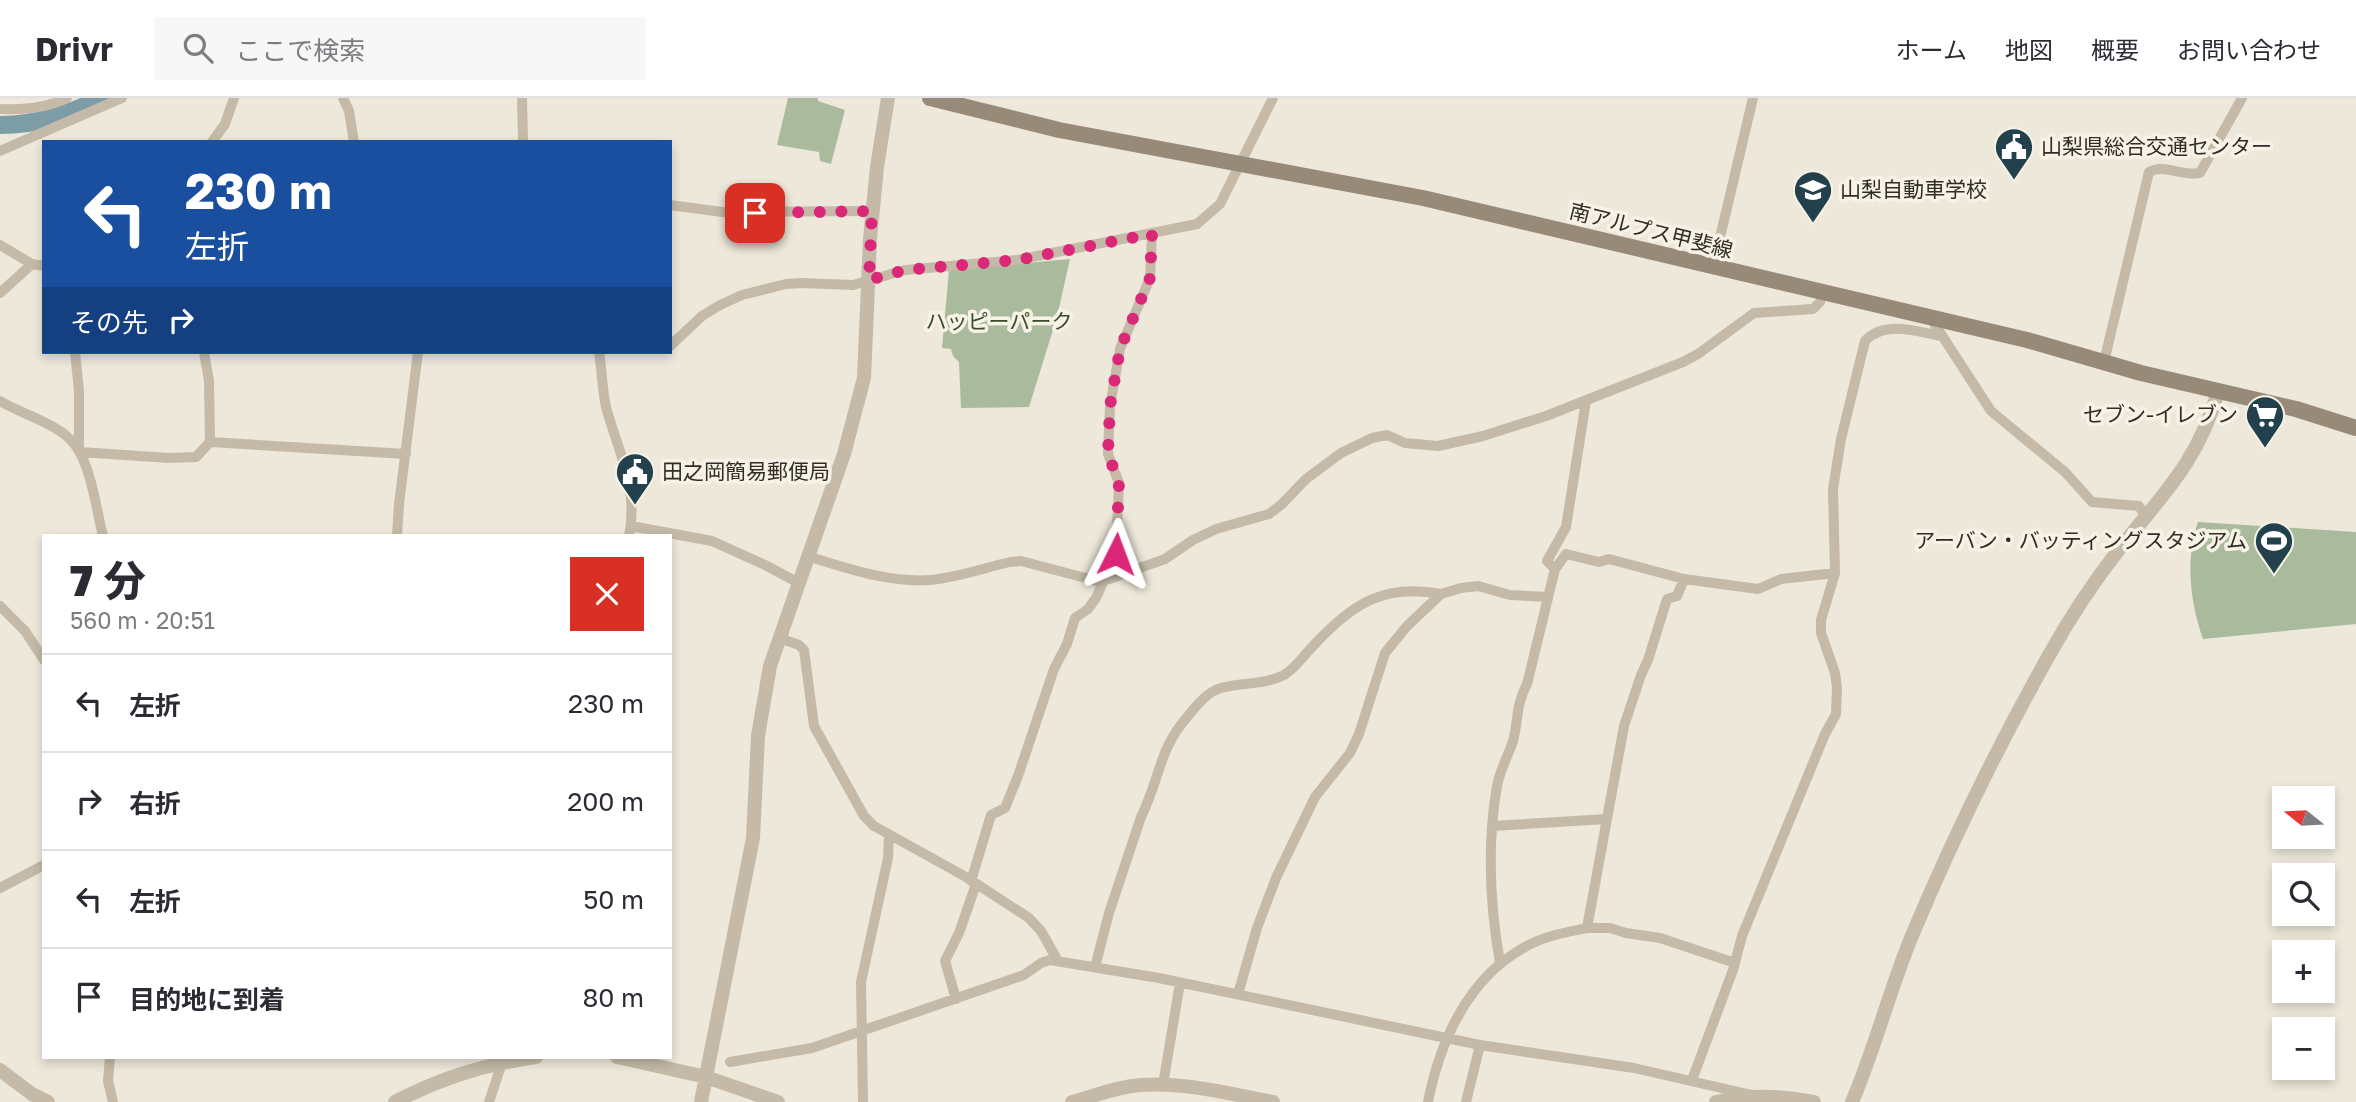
<!DOCTYPE html>
<html lang="ja">
<meta charset="utf-8">
<style>
body{margin:0;font-family:"Golos Text","Noto Sans JP",sans-serif;background:#f7f7f7;color:#2b2b33;height:100vh;display:flex;flex-direction:column;font-size:26px;white-space:nowrap}
*{box-sizing:border-box;margin:0}
p{font-size:23px;color:#7c7c81}
.icon{flex:none;width:38px;height:38px;fill:none;stroke:currentColor;stroke-width:2;stroke-linecap:round;stroke-linejoin:round}
.map{position:relative;flex:1;overflow:hidden}
.side{position:absolute;left:42px;top:436px;width:630px;height:525px;display:flex;flex-direction:column;background:#fff;border-radius:0px;box-shadow:0 4px 10px #0003}
.side>*{flex:none}
.banner{position:absolute;left:42px;top:42px;width:630px;height:214px;border-radius:0px;box-shadow:0 4px 10px #0003;background:#1a4fa0;color:#fff;overflow:hidden}
.needle{width:46px;rotate:288deg}
.buttons{position:absolute;left:2272px;top:688px;display:grid;gap:14px}
.buttons a{display:grid;place-items:center;width:63px;height:63px;border-radius:0px;background:#fff;box-shadow:0 4px 10px #0003;font-size:35px}
.pin{position:absolute;display:grid;place-items:center;width:60px;height:60px;color:#fff;margin:-30px;border-radius:14px;box-shadow:0 4px 10px #0006}
.me{position:absolute;width:77px;margin:-38px;rotate:3deg;stroke-linejoin:round;filter:drop-shadow(0 0 5px #0008)}
.turn{display:flex;align-items:center;gap:24px;height:147px;padding:0 28px;font-size:32px}
.turn .icon{width:91px;height:91px;stroke-width:2.5}
.turn b{display:block;font-size:49px;line-height:60px}
.then{display:flex;align-items:center;height:66px;padding:0 28px;background:#0003;gap:14px;font-size:26px}
.round{display:grid;place-items:center;flex:none;width:74px;height:74px;border-radius:0px;background:#f7f7f7}
.headline{display:flex;align-items:center;justify-content:space-between;height:119px;padding:0 28px}
h1{font-size:42px;font-weight:800;line-height:52px}
ul{padding:0;list-style:none}
li{display:flex;align-items:center;gap:21px;height:98px;padding:0 28px;border-top:2px solid #e1e1e2}
li div{flex:1}
li b{display:block;font-size:26px}
li em{font-style:normal}
header{display:flex;align-items:center;gap:42px;box-sizing:border-box;height:98px;padding:0 35px;background:#fff;border-bottom:2px solid #e1e1e2}
header strong{font-size:33px}
nav{display:flex;gap:38px;margin-inline-start:auto;font-size:24px}
.search{width:490px;height:63px;background:#f7f7f7;display:flex;align-items:center;gap:18px;box-sizing:border-box;padding:0 24px;border-radius:0px;color:#7c7c81;font-size:26px}
.map>svg:first-child{display:block}
.green{fill:#aaba9c}
.lines{fill:none;stroke-linecap:round;stroke-linejoin:round}
.river{stroke:#7c9ca6;stroke-width:18}
.minor{stroke:#c4baa7;stroke-width:10}
.tertiary{stroke:#c4baa7;stroke-width:14}
.secondary{stroke:#978a79;stroke-width:16}
.route{stroke:#db2777;stroke-width:12;stroke-dasharray:0 21.6}
.labels{text-anchor:middle;stroke-width:7;stroke-linejoin:round;paint-order:stroke}
.poi-label{font-size:21px;fill:#312c27;stroke:#f6f2e5;text-anchor:start}
.street-label{font-size:21px;fill:#312c27;stroke:#f6f2e5}
.park-label{font-size:21px;fill:#3b4c2e;stroke:#f6f2e5}
</style>
<header>
<strong>Drivr</strong>
<div class="search"><svg class="icon" aria-label="search" viewBox="0 0 24 24"><circle cx="10" cy="10" r="6"/><path d="M15 15l6 6"/></svg>ここで検索</div>
<nav><a>ホーム</a><a>地図</a><a>概要</a><a>お問い合わせ</a></nav>
</header>
<div class="map">
<svg width="2356" height="1004" viewBox="0 0 2356 1004">
<rect width="100%" height="100%" fill="#ede8da"/>
<path class="green" d="M 788,0 L 818,0 L 818,3 L 845,12 L 831,66 L 820,63 L 819,54 L 777,47 Z
M 1070,161 L 1057,219 L 1029,309 L 961,310 L 959,264 L 953,258 L 951,251 L 942,250 L 949,172 Z
M 2198,424 L 2356,434 L 2356,526 L 2203,541 C 2190,504 2185,462 2198,424 Z"/>
<g class="lines">
<path class="river" d="M 0,27 C 38,27 69,16 102,0"/>
<path class="minor" d="M 343,0 L 349,13 L 354,44
M 522,0 L 523,44
M 0,11 C 22,12 47,10 67,0
M 212,44 L 225,26 L 234,0
M 0,53 L 122,0
M 670,107 L 722,114 L 872,113
M 0,147 L 32,166 L 44,168
M 1713,169 L 1753,0
M 0,195 L 32,166
M 1930,219 L 1991,313 L 2065,374 L 2092,404 L 2139,408 L 2146,419
M 670,248 L 702,218 L 720,207 L 742,197 L 786,186 L 801,185 L 853,187 L 905,172 L 1017,162 L 1197,126 L 1220,106 L 1273,0
M 75,254 L 79,293 L 79,351
M 204,254 L 209,283 L 210,344 L 406,356
M 599,254 C 602,272 602,291 606,309 C 618,354 639,389 629,438
M 2104,264 L 2149,74 C 2164,65 2183,79 2200,75 L 2242,0
M 0,303 C 20,315 46,322 64,336 C 91,355 95,408 103,438
M 80,354 L 169,360 L 196,359 L 210,344
M 631,428 L 712,443 L 765,467 L 797,484
M 397,438 L 399,406 L 418,254
M 807,458 C 847,470 888,485 930,482 C 956,480 984,470 1010,464 L 1021,463 L 1097,483 L 1109,481 L 1165,461 L 1193,442 L 1216,431 L 1269,416 L 1282,406 L 1306,381 L 1341,355 L 1372,340 L 1387,337 L 1405,345 L 1438,348 L 1483,338 L 1546,318 L 1683,264 L 1698,256 L 1754,215 L 1813,211 L 1820,204 L 1823,196
M 1555,471 L 1547,463 L 1566,429 L 1586,303
M 1115,479 L 1119,385 L 1108,356 L 1110,308 L 1120,251 L 1150,180 L 1152,136
M 0,508 L 25,533 L 44,562
M 779,540 L 799,547 L 804,552 L 814,628 L 864,718 L 874,728 L 966,779 L 1029,820 L 1041,833 L 1058,863
M 1493,728 L 1607,721
M 971,783 L 991,717 L 1005,710 L 1018,678 L 1054,571 L 1067,546 L 1075,520 L 1088,511 L 1096,500 L 1104,482
M 0,790 L 44,767
M 1587,830 L 1610,830 L 1626,835 L 1660,840 L 1735,865
M 1500,865 C 1490,808 1487,746 1497,688 C 1500,672 1508,658 1513,643 C 1519,621 1515,609 1527,586 L 1555,471 L 1566,456 L 1599,464 L 1609,461 L 1684,481 L 1758,491 L 1781,481 L 1835,475
M 1095,869 L 1109,815 L 1141,719 C 1160,681 1158,652 1188,618 C 1197,607 1207,594 1221,590 C 1242,584 1264,587 1284,577 C 1295,571 1305,556 1314,547 C 1352,506 1384,485 1441,496
M 1238,896 L 1257,830 L 1276,780 L 1315,699 L 1350,655 L 1359,636 L 1385,555 L 1407,528 L 1441,496 L 1461,490 L 1478,488 L 1510,497 L 1548,499
M 956,901 L 945,863 L 959,835 L 976,786
M 110,959 L 108,983 L 113,1004
M 730,964 L 812,950 L 1024,877 L 1041,865 L 1050,862 L 1159,880 L 1480,947 L 1634,970 L 1752,997
M 1692,982 L 1733,872 L 1742,838 L 1825,636 L 1836,616 L 1837,590 L 1835,575 L 1821,535 L 1821,522 L 1835,475 L 1833,391 L 1841,341 L 1865,243 C 1883,222 1917,233 1941,238
M 1163,987 L 1180,885
M 489,1004 L 503,962
M 863,1004 L 861,884 L 888,760 L 889,737
M 1428,1004 C 1440,943 1468,880 1525,849 C 1544,838 1567,834 1587,830 L 1624,628 L 1641,577 L 1648,562 L 1667,501 L 1677,498 L 1684,481
M 1466,1004 L 1480,947"/>
<path class="tertiary" d="M 617,959 L 706,979 L 778,1004
M 0,972 L 32,996 L 48,1004
M 395,1004 C 440,980 485,966 536,959
M 701,1004 L 753,740 L 758,638 L 770,568 L 844,356 L 864,280 L 870,141 L 877,69 L 888,0
M 1072,1004 C 1095,998 1119,988 1142,987 C 1186,984 1230,996 1273,1004
M 1716,1004 C 1751,996 1779,998 1814,1004
M 1852,1004 C 1875,950 1889,894 1911,840 C 1951,744 1997,650 2048,559 C 2069,521 2094,483 2121,449 C 2164,395 2198,363 2218,294"/>
<path class="secondary" d="M 930,0 L 1059,32 L 1423,100 L 2027,242 L 2141,275 L 2296,311 L 2356,330"/>
</g>
<g class="lines">
<path class="route" d="M 755,115 L 872,113 L 869,182 L 905,172 L 1017,162 L 1152,136 L 1150,180 L 1120,251 L 1110,308 L 1108,356 L 1119,385 L 1116,456"/>
</g>
<defs>
<g id="civic-pin" transform="scale(2.0125)"><path d="M0 17L-7.5 6A9.5 9.5 0 1 1 7.5 6Z" fill="#22414d" stroke="#f6f2e5"/><path d="M-.6-6.5H3V-4.5H.6V-3L4-1V1h2V6H-6V1h2V-1L-.6-3ZM-1.2 2.5V6h2.4V2.5Z" fill="#fff"/></g>
<g id="school-pin" transform="scale(2.0125)"><path d="M0 17L-7.5 6A9.5 9.5 0 1 1 7.5 6Z" fill="#22414d" stroke="#f6f2e5"/><path d="M0-5L7-2L0 1L-7-2ZM-4 1L0 2.5L4 1V4Q0 6-4 4Z" fill="#fff"/></g>
<g id="supermarket-pin" transform="scale(2.0125)"><path d="M0 17L-7.5 6A9.5 9.5 0 1 1 7.5 6Z" fill="#22414d" stroke="#f6f2e5"/><path d="M-6-5.5h2.5l.6 2H6L4.5 2H-2.5L-4.4-4H-6ZM-1.5 3.2a1.3 1.3 0 1 0 .1 0ZM3 3.2a1.3 1.3 0 1 0 .1 0Z" fill="#fff"/></g>
<g id="stadium-pin" transform="scale(2.0125)"><path d="M0 17L-7.5 6A9.5 9.5 0 1 1 7.5 6Z" fill="#22414d" stroke="#f6f2e5"/><path d="M0-5a6.5 5 0 1 0 0 10a6.5 5 0 1 0 0-10ZM-3.5-1.8h7v3.6h-7Z" fill="#fff"/></g>
</defs>
<g fill-rule="evenodd">
<use href="#civic-pin" x="2014" y="49"/>
<use href="#school-pin" x="1813" y="92"/>
<use href="#supermarket-pin" x="2265" y="317"/>
<use href="#civic-pin" x="635" y="374"/>
<use href="#stadium-pin" x="2274" y="443"/>
</g>
<g class="labels">
<g class="poi-label">
<text x="2041" y="56">山梨県総合交通センター</text>
<text x="1840" y="99">山梨自動車学校</text>
<text x="2238" y="324" text-anchor="end">セブン-イレブン</text>
<text x="662" y="381">田之岡簡易郵便局</text>
<text x="2247" y="450" text-anchor="end">アーバン・バッティングスタジアム</text>
</g>
<g class="street-label">
<text transform="translate(1651 133) rotate(14)" y="7">南アルプス甲斐線</text>
</g>
<g class="park-label">
<text x="999" y="231">ハッピーパーク</text>
</g>
</g>
</svg>
<div class="buttons">
<a><svg class="needle" viewBox="-14 -14 28 28"><path d="M0-13l5 13h-10z" fill="#e53935"/><path d="M0 13l5-13h-10z" fill="#7c7c81"/></svg></a>
<a><svg class="icon" aria-label="search" viewBox="0 0 24 24"><circle cx="10" cy="10" r="6"/><path d="M15 15l6 6"/></svg></a>
<a>+</a>
<a>−</a>
</div>
<div class="pin" style="left:755px;top:115px;background:#d93025"><svg class="icon" aria-label="arrive" viewBox="0 0 24 24"><path d="M6 21V4h12l-3 4 3 4H6"/></svg></div>
<svg class="me" style="left:1116px;top:456px" viewBox="-20 -20 40 40"><path d="M0-17L14 15 0 8-14 15z" fill="#db2777" stroke="#fff" stroke-width="4"/></svg>
<div class="banner">
<div class="turn"><svg class="icon" aria-label="left" viewBox="0 0 24 24"><path d="M17 20v-9H6M10 6l-5 5 5 5"/></svg><div><b>230 m</b>左折</div></div>
<div class="then">その先<svg class="icon" aria-label="right" viewBox="0 0 24 24"><path d="M7 20v-9h11M14 6l5 5-5 5"/></svg></div>
</div>
<section class="side">
<div class="headline"><div><h1>7 分</h1><p>560 m · 20:51</p></div><a class="round" style="background:#d93025;color:#fff"><svg class="icon" aria-label="close" viewBox="0 0 24 24"><path d="M6 6l12 12M18 6L6 18"/></svg></a></div>
<ul>
<li><svg class="icon" aria-label="left" viewBox="0 0 24 24"><path d="M17 20v-9H6M10 6l-5 5 5 5"/></svg><div><b>左折</b></div><em>230 m</em></li>
<li><svg class="icon" aria-label="right" viewBox="0 0 24 24"><path d="M7 20v-9h11M14 6l5 5-5 5"/></svg><div><b>右折</b></div><em>200 m</em></li>
<li><svg class="icon" aria-label="left" viewBox="0 0 24 24"><path d="M17 20v-9H6M10 6l-5 5 5 5"/></svg><div><b>左折</b></div><em>50 m</em></li>
<li><svg class="icon" aria-label="arrive" viewBox="0 0 24 24"><path d="M6 21V4h12l-3 4 3 4H6"/></svg><div><b>目的地に到着</b></div><em>80 m</em></li>
</ul>
</section>
</div>
